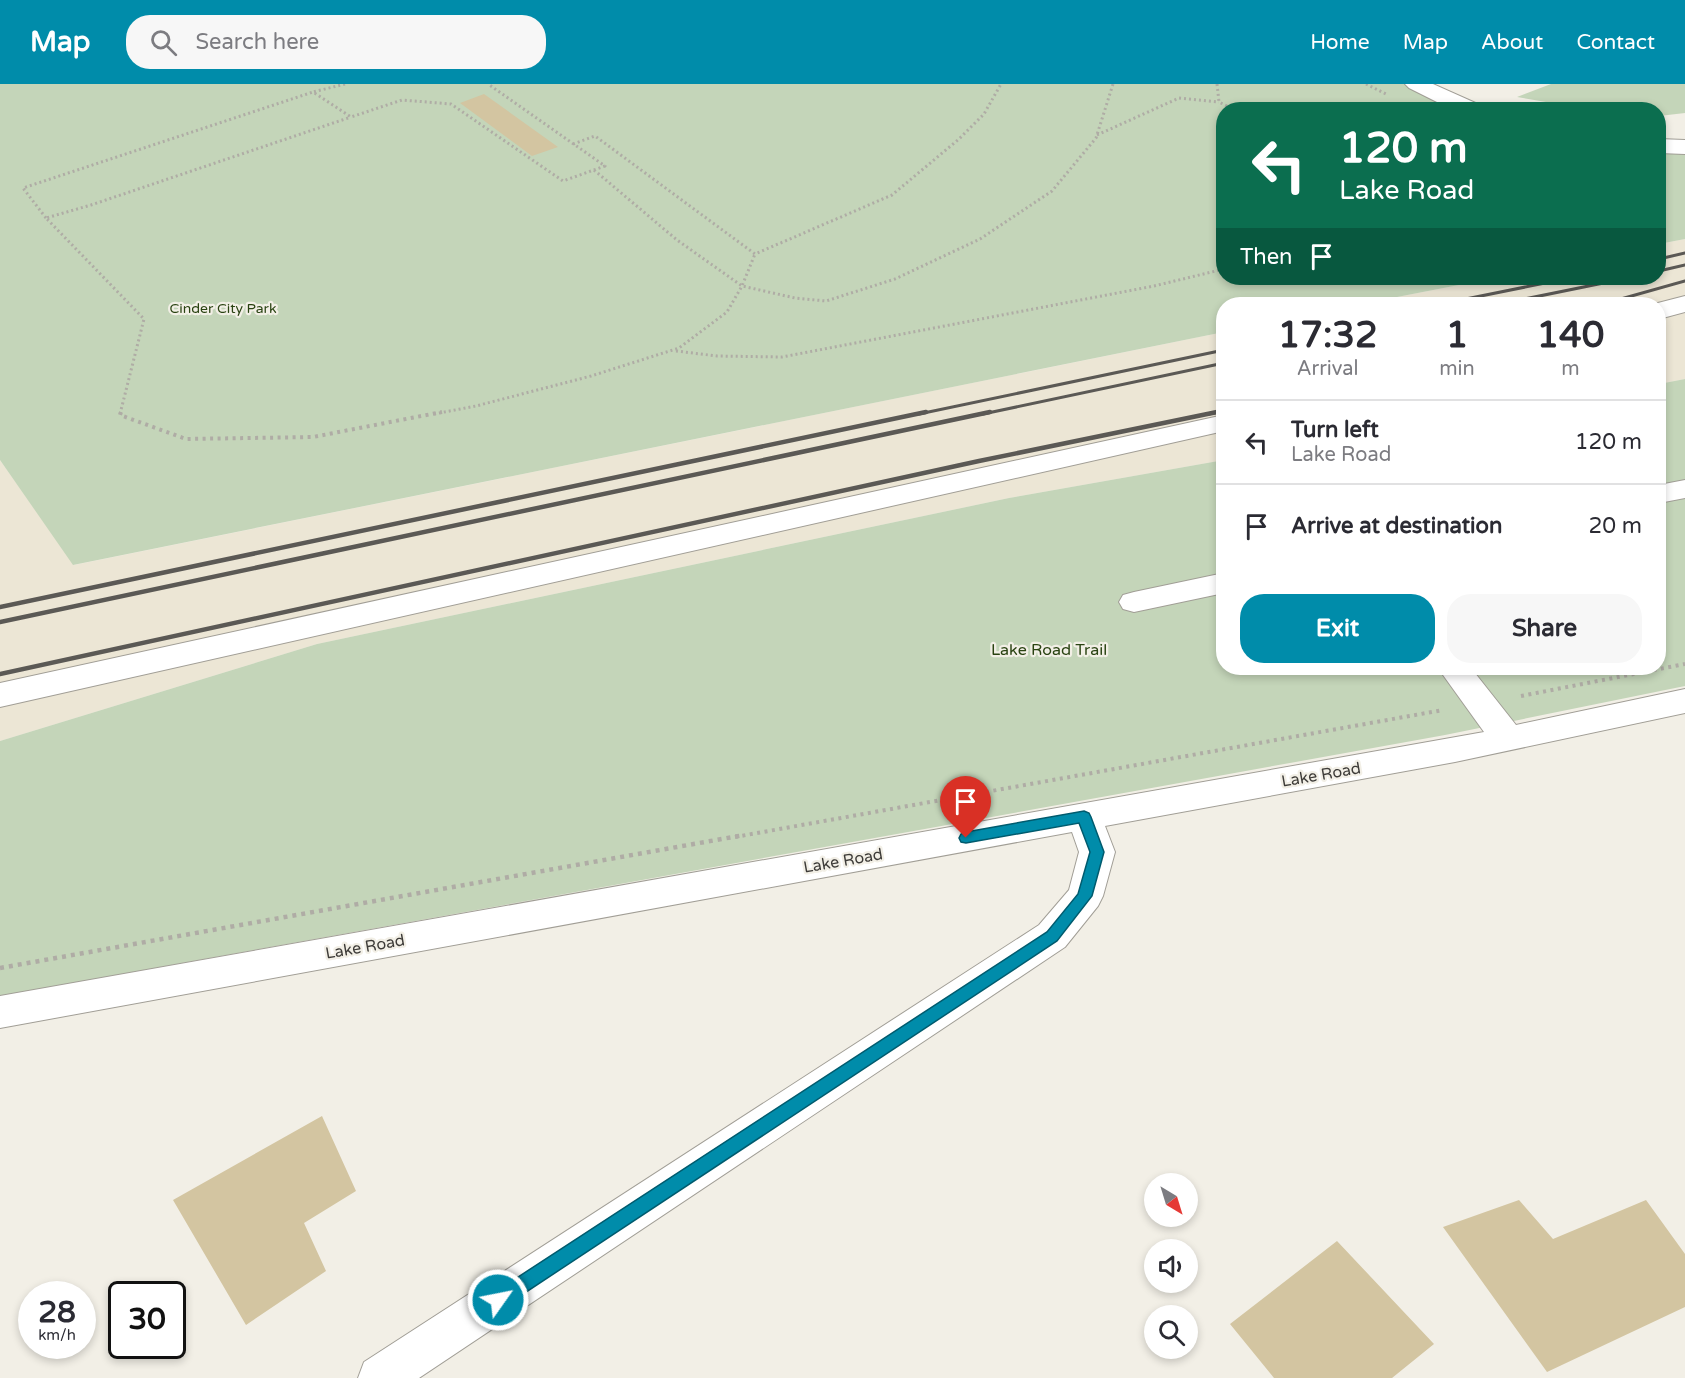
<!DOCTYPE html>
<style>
body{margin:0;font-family:"Varela Round",sans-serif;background:#f7f7f7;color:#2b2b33;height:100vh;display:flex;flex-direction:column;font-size:22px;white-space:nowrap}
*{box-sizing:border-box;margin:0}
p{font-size:20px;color:#7c7c81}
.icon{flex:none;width:33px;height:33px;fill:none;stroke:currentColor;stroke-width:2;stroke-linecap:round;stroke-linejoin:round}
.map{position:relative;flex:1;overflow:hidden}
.drawer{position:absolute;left:1216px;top:213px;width:450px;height:378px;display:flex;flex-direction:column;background:#fff;border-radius:24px;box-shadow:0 3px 9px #0003}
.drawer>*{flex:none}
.top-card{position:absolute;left:1216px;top:18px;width:450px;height:183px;border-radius:24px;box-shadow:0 3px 9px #0003;background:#0b6e4f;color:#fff;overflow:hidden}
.needle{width:39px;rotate:142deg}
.tools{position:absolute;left:1144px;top:1089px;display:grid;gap:12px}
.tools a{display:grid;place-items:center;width:54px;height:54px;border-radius:50%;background:#fff;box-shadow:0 3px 9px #0003;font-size:30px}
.speed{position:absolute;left:18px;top:1197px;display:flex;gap:12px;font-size:30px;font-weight:700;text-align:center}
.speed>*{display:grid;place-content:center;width:78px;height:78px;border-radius:50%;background:#fff;box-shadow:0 3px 9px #0003;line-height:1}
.speed small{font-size:15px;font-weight:400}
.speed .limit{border:3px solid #111;border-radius:9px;background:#fff;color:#111}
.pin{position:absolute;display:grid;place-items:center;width:51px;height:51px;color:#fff;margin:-62px -26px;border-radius:50% 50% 50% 0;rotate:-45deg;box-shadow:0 0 6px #0007}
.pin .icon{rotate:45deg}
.me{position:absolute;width:66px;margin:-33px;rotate:57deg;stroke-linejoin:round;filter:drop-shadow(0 0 4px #0008)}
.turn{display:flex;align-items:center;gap:21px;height:126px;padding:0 24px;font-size:27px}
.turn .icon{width:78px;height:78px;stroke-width:2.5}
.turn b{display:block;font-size:42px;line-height:51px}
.then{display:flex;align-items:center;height:57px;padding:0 24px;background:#0003;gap:12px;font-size:22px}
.eta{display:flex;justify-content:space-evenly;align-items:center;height:102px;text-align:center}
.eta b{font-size:36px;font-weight:700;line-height:42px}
.primary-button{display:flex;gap:12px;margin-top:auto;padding:12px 24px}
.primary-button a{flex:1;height:69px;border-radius:24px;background:#008caa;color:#fff;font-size:24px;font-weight:700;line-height:69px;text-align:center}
.primary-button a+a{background:#f7f7f7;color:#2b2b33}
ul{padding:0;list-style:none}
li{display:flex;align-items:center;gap:18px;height:84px;padding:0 24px;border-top:2px solid #e1e1e2}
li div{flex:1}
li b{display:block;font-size:22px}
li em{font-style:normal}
header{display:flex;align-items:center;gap:36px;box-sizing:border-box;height:84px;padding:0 30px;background:#008caa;color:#fff}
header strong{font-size:28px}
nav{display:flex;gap:33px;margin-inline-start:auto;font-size:21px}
.search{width:420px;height:54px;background:#f7f7f7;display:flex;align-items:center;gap:15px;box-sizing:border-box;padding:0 21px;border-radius:24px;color:#7c7c81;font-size:22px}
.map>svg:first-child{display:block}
.built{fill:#ece6d5}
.green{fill:#c4d5b9}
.building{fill:#d3c5a1}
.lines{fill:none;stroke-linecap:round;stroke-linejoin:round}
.minor-casing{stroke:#a19e96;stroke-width:2}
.path-far2{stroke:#afaca5;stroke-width:3;stroke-dasharray:2 3;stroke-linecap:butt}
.path-far1{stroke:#afaca5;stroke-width:4;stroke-dasharray:3 4.5;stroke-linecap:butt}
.path{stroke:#afaca5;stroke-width:4.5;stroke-dasharray:4 5;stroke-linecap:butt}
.minor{fill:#fff;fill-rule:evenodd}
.rail-far1{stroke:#5b5955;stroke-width:3}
.rail{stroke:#5b5955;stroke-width:4.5}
.route{fill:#008caa;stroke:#005b6e;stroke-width:1.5}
.labels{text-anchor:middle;stroke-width:4.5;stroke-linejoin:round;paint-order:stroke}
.far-park-label{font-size:14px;fill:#2a4312;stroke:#f2efe6}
.park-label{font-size:16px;fill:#2a4312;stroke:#f2efe6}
.street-label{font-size:16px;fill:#3d3b38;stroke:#f2efe6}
</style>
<header>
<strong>Map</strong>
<div class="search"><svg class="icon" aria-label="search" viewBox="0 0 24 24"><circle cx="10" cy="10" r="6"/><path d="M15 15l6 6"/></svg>Search here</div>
<nav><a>Home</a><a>Map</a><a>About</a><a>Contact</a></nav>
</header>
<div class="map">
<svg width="1685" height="1294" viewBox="0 0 1685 1294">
<rect width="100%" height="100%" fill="#f2efe6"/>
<path class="built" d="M 1685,155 L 1685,295 L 1659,300 L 1659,220 L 1361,220 L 1495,194 L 1659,194 L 1659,160 Z
M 1224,248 L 1224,376 L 1009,414 L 317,560 L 0,657 L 0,376 L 74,481 Z"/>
<path class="green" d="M 0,0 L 1416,0 L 1478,25 L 1224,26 L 1224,194 L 1495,194 L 1361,220 L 1224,220 L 1224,248 L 73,481 L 0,376 Z
M 1551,0 L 1685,0 L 1685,29 L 1659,32 L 1659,26 L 1587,25 L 1517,13 Z
M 1685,61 L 1685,155 L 1659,160 L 1659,62 Z
M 1685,295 L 1685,602 L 1445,651 L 0,912 L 0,657 L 317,560 L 1009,414 L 1224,376 L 1224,584 L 1659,584 L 1659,300 Z"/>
<path class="building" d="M 484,10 L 558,63 L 532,72 L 460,19 Z
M 322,1032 L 356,1107 L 304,1139 L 326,1187 L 246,1241 L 173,1116 Z
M 1519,1116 L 1553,1155 L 1646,1116 L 1685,1170 L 1685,1223 L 1547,1288 L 1443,1143 Z
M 1337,1157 L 1434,1260 L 1392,1294 L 1274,1294 L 1230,1240 Z"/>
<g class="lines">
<g class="minor-casing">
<path id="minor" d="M 1405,0 L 1433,0 L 1480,21 L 1482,26 L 1453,26 L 1409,4 Z
M 1659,55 L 1685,56 L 1685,70 L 1659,69 Z
M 1685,212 L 1685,228 L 1659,235 L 1659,220 L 1654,220 Z
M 1224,331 L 1224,347 L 0,623 L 0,599 Z
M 1685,396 L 1685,414 L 1659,419 L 1659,401 Z
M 1224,489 L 1224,509 L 1134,528 L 1123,525 L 1119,518 L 1123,511 L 1134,508 Z
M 1438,584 L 1471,584 L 1516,641 L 1685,605 L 1685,629 L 1455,678 L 1105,742 L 1115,768 L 1103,812 L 1098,822 L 1065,863 L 419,1294 L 358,1294 L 364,1278 L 1039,841 L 1069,806 L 1079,768 L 1072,748 L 0,944 L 0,912 L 1484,648 Z"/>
</g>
<path class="path-far2" d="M 345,0 L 313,8 L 351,33 L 402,16 L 451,20 L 563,97 L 605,82 L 488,0
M 1217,0 L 1219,18 L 1235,26
M 1366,0 L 1388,11
M 1097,51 L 1179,14 L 1219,18
M 573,60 L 595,52 L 755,170 L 892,111 L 959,55 L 984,30 L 1001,0
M 594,86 L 677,156 L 742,202 L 795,214 L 826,217 L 895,195 L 980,155 L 1052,107 L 1096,54 L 1113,0
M 46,134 L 23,104 L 313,8
M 676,267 L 717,272 L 782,273 L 1154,202 L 1224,185
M 120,330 L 144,235 L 46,134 L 91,121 L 351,33
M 434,330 L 476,322 L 591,292 L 679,264 L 727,228 L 742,202 L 755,170"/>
<path class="path-far1" d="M 121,328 L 120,331 L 186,355 L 313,353 L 442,328
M 1521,612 L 1685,580
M 735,753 L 1443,626"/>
<path class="path" d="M 0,884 L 744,751"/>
<use href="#minor" class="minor"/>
<path class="rail-far1" d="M 1659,175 L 1685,169
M 1659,187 L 1685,181
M 1441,220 L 1570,194
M 1500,220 L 1628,194
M 1603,220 L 1685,197
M 919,330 L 1224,266
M 983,330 L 1224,279
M 1209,330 L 1224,327"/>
<path class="rail" d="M 0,523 L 926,328
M 0,538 L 990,328
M 0,590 L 979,377 L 1217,328"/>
</g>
<path class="route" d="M 1084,727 L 1089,729 L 1091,733 L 1104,768 L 1092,812 L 1057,857 L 505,1222 L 498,1225 L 492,1222 L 489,1216 L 492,1210 L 1047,848 L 1078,810 L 1090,768 L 1079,739 L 966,759 L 961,758 L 959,754 L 961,750 L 966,748 Z"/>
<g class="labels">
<g class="far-park-label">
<text x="223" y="229">Cinder City Park</text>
</g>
<g class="park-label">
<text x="1049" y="571">Lake Road Trail</text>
</g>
<g class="street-label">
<text transform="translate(1321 690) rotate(-10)" y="6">Lake Road</text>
<text transform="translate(843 776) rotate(-10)" y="6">Lake Road</text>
<text transform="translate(365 862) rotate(-10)" y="6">Lake Road</text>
</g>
</g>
</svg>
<div class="tools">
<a><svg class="needle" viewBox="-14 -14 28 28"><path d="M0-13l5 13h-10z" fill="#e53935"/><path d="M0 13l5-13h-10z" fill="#7c7c81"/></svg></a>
<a><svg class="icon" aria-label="sound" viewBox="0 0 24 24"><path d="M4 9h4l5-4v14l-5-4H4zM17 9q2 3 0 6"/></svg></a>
<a><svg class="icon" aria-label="search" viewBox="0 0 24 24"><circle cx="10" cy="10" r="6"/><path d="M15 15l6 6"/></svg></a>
</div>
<div class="speed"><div>28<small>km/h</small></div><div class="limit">30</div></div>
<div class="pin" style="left:966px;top:754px;background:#d93025"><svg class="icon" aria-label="arrive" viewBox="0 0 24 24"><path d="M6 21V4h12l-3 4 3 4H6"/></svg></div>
<svg class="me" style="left:498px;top:1216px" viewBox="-20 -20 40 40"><circle r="17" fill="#008caa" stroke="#fff" stroke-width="3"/><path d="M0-11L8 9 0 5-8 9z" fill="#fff"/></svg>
<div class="top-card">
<div class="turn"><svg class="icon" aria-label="left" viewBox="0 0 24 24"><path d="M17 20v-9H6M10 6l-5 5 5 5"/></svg><div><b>120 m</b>Lake Road</div></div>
<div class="then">Then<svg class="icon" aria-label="arrive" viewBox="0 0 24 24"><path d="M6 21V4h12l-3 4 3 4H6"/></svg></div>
</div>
<section class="drawer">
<div class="eta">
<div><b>17:32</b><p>Arrival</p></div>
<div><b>1</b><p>min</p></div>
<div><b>140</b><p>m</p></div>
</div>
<ul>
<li><svg class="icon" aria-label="left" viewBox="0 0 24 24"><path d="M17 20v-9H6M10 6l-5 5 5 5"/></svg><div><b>Turn left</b><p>Lake Road</p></div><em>120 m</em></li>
<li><svg class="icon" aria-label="arrive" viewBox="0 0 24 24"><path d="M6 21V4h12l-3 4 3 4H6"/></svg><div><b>Arrive at destination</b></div><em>20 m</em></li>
</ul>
<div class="primary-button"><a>Exit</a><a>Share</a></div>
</section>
</div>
